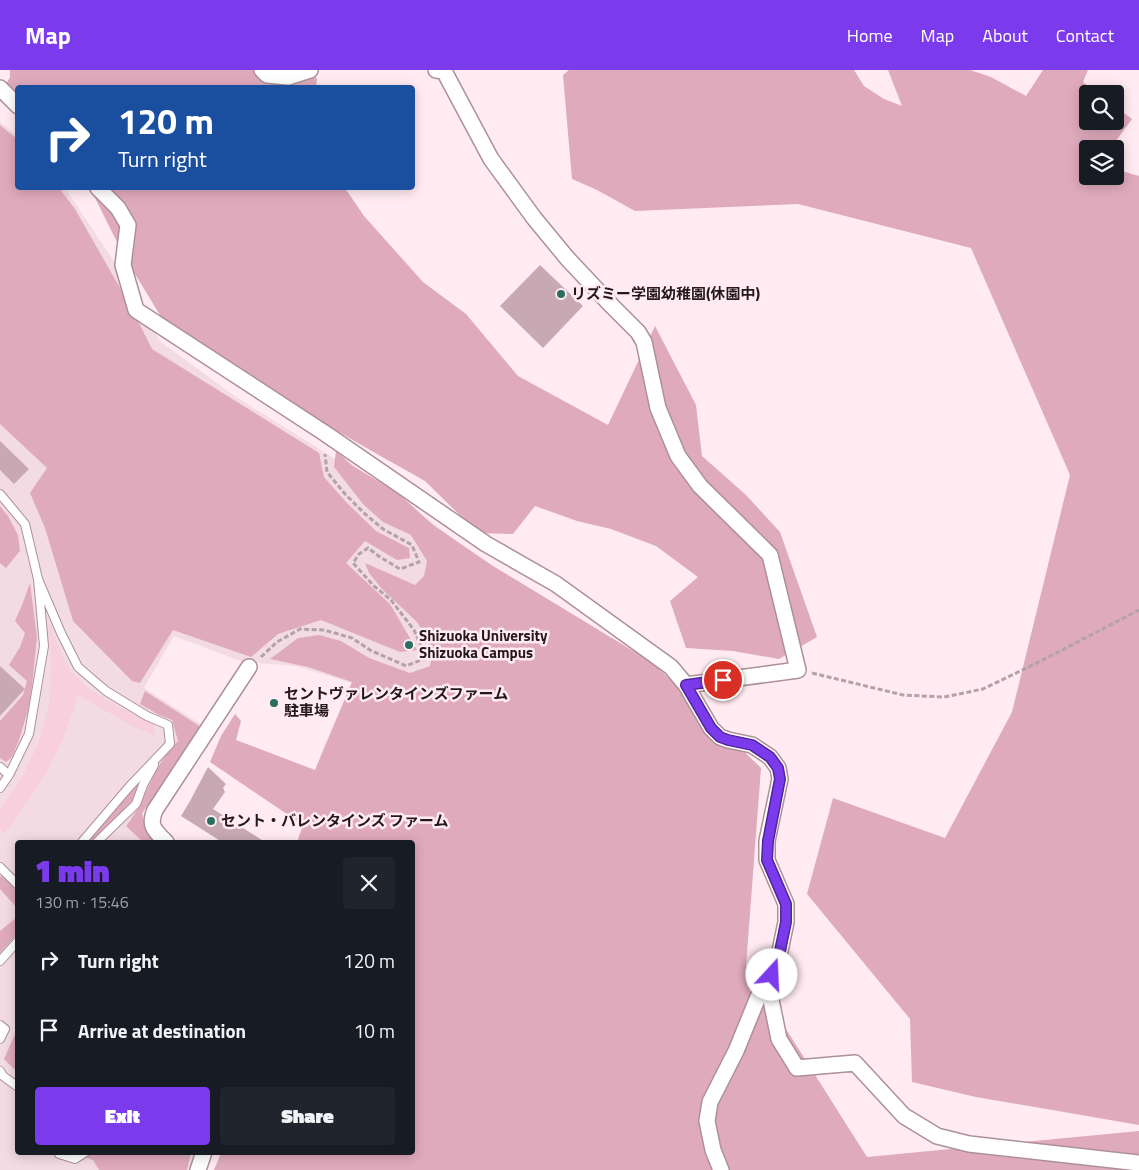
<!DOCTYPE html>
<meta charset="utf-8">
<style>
body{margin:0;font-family:"Titillium Web","Noto Sans JP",sans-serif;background:#20242c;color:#f1f3f6;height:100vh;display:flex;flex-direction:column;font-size:19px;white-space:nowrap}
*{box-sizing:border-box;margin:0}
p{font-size:16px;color:#9ea1a6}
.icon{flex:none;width:28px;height:28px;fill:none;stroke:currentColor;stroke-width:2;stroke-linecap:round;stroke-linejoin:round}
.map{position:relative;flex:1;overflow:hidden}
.sheet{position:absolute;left:15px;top:770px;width:400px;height:315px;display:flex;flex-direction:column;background:#171b24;border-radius:5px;box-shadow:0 2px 12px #0003}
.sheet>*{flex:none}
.top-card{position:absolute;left:15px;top:15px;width:400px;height:105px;border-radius:5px;box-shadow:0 2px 12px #0003;background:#1a4fa0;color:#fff;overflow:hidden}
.buttons{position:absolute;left:1079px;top:15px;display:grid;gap:10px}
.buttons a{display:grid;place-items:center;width:45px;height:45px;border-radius:5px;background:#171b24;box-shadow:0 2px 12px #0003;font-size:25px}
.pin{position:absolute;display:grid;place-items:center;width:42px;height:42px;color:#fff;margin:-21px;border:2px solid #fff;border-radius:50%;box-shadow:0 1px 5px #0007}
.me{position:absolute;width:55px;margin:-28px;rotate:20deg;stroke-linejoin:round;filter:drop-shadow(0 0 4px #0008)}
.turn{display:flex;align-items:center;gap:18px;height:105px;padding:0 20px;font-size:22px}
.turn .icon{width:65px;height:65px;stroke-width:2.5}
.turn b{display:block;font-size:35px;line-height:42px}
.round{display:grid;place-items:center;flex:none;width:52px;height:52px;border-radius:5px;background:#20242c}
.summary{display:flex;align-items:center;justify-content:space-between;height:85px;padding:0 20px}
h1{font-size:30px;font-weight:800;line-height:38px;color:#7c3aed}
.button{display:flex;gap:10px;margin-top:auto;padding:10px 20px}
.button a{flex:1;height:58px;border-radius:5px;background:#7c3aed;color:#fff;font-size:20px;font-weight:800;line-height:58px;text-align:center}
.button a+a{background:#20242c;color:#f1f3f6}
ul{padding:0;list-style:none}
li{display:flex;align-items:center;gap:15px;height:70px;padding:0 20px}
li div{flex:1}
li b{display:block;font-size:19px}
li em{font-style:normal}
header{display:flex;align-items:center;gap:30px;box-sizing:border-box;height:70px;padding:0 25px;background:#7c3aed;color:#fff}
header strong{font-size:24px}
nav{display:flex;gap:28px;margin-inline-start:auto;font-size:18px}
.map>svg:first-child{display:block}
.built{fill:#f3dbe3}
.green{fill:#f8d0dd}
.forest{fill:#dfaabc}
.building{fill:#c8a9b3}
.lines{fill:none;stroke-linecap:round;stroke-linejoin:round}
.lane-casing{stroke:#ad9099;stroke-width:10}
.street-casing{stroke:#ad9099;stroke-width:18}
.path{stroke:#b3a2a7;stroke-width:3;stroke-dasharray:5 2.5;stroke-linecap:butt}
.lane{stroke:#fff;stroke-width:8}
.street{stroke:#fff;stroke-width:15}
.route-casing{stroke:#51269a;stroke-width:12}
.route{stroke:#7c3aed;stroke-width:9}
.poi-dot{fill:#2a6e61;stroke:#ffebf1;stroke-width:2}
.labels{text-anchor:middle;stroke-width:5;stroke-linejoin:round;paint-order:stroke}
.poi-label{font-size:15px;font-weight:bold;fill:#24181c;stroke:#ffebf1;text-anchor:start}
</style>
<header>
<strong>Map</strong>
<nav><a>Home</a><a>Map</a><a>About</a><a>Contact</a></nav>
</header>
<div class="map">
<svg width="1139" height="1100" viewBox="0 0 1139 1100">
<rect width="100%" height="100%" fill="#ffebf1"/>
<path class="built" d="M 0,52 L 17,66 L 18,118 L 65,118 L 115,193 L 127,222 L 161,272 L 236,327 L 406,433 L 486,493 L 402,725 L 320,686 L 352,613 L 296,596 L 243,592 L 174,566 L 144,618 L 204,656 L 143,743 L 146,762 L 157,772 L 18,772 L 18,1082 L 195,1083 L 190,1100 L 0,1100 Z"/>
<path class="green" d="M 48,551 C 56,564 57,575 63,588 C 78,621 122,637 153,654 L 156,666 L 134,657 L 78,625 C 71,647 64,669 53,690 C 40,716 22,740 4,764 L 0,760 L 0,740 L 21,709 L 39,672 L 49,636 L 51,593 Z"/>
<path class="forest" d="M 10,0 L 310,0 L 317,9 L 316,18 L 18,18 L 17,36 L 1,23 L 10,7 Z
M 569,0 L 854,0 L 864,16 L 884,29 L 902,36 L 888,0 L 970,0 L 991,7 L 1026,26 L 1043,0 L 1088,0 L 1083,12 L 1099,24 L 1088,24 L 1088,51 L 1115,51 L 1115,36 L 1132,49 L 1110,79 L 1088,79 L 1088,106 L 1115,106 L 1115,99 L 1139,106 L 1139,1055 L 976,1027 L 912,1012 L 910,949 L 807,824 L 833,728 L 945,768 L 1012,642 L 1070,405 L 971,178 L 798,134 L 635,141 L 597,120 L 572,109 L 563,5 Z
M 0,55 L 17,69 L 18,118 L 59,118 L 75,139 L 132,239 L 152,279 L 319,383 L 324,407 L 346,432 L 376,461 L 409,478 L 410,488 L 397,490 L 365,471 L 346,493 L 390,534 L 417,580 L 400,582 L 321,550 L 278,564 L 251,587 L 173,560 L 140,613 L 132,611 L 73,551 L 45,458 L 30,423 L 47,398 L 0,354 Z
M 87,118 L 345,118 L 364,146 L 423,212 L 466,244 L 518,306 L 608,355 L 655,256 L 696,335 L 702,386 L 746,425 L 780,462 L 817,567 L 779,589 L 733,581 L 686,578 L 670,531 L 698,507 L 656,476 L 611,459 L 577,451 L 535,436 L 513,464 L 478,463 L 425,411 L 377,384 L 301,340 L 251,305 L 194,272 L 163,250 L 124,186 L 95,128 Z
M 336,381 L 353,396 L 398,423 L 433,455 L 493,496 L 653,593 L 761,698 L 746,896 L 867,1087 L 1139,1061 L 1139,1100 L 214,1100 L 221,1083 L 412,1082 L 412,772 L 297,772 L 303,755 L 210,692 L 221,666 L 235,644 L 241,651 L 236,670 L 315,700 L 352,612 L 308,597 L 270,589 L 298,568 L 319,565 L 341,571 L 369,588 L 410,603 L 430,596 L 433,580 L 417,552 L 382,519 L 369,503 L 365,493 L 415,515 L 424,506 L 427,491 L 411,465 L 383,452 L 363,434 L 334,397 Z
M 0,436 L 8,446 L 18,465 L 20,481 L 6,498 L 0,493 Z
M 30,513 L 37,567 L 32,616 L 28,640 L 19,670 L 12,687 L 6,692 L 0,688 L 0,651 L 23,625 L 27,611 L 9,595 L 20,577 L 25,563 L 15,551 L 22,535 Z
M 145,621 L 201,657 L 185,679 L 171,704 L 142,743 L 146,763 L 156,772 L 143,772 L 126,756 C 131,749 136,743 139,736 C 151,713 159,688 178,671 L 172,650 L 159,645 L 140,634 Z
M 148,701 L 135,727 L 129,734 L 93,772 L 86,772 Z
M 3,804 L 17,819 L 17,838 L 0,819 L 0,807 Z
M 17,847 L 17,864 L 0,883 L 0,861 Z
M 16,962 L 18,963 L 17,1002 L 4,989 Z
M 71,1083 L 191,1083 L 187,1100 L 99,1100 L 93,1090 Z"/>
<path class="building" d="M 540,195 L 583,236 L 543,278 L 500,236 Z
M 0,371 L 29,399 L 14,414 L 0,400 Z
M 0,596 L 25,619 L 0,646 Z
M 208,697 L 226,714 L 223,718 L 225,722 L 213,739 L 265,772 L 222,772 L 181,746 L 190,731 Z"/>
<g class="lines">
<g class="lane-casing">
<path id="lane" d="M 0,424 L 25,454 L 38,509 L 44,576 L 29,664 L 9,705 L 0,718
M 38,509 L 61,563 L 78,597 L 106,621 L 147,646 L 168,655 L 170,674 L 129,717 L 82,772
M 0,697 L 9,705
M 97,772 L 105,764 L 136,734 L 143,715 L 154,695
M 0,797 L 18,815
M 0,891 L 18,871
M 0,955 L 5,959 L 0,969
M 0,1001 L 3,1006 L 18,1017
M 58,1082 L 59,1084 L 75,1089 L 86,1082"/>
</g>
<g class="street-casing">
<path id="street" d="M 262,0 L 267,5 L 288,7 L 310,0
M 436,0 L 444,1 L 491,89 L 534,148 L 567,188 L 612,236 L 638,262 L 644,272 L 658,338 L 678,386 L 700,416 L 770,485 L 798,600 L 686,615
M 0,18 L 18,36
M 98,118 L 118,138 L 128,155 L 123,195 L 136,240 L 326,364 L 486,474 L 556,514 L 671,597 L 686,615 L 711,658 L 720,667 L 728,670 L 752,675 L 770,687 L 778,698 L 780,709 L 767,771 L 767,790 L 786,834 L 786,852 L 780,881 L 772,905 L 769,920 L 779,969 L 797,998 L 855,993 L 904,1046 L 937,1066 L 969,1074 L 1139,1093
M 166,772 C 155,761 148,756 155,740 L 249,597
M 198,1100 L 204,1082
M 721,1100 L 713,1080 L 707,1051 L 710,1032 L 736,981 L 758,927 L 769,920"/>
</g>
<path class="path" d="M 261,587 L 277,572 L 300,559 L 324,560 L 352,568 L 370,580 L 406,596 L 426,588 L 414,560 L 391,530 L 374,516 L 353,493 L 359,484 L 368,478 L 380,487 L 400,499 L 419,492 L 412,475 L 383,459 L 364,443 L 345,424 L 327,402 L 325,384
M 812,603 L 903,625 L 944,627 L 983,619 L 1039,592 L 1139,540"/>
<use href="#lane" class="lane"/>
<use href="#street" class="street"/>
</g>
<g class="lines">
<g class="route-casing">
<path id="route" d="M 723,610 L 686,615 L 711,658 L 720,667 L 728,670 L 752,675 L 770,687 L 778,698 L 780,709 L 768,771 L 767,790 L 786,834 L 786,852 L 780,881 L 772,905"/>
</g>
<use href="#route" class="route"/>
</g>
<g class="poi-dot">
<circle cx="561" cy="224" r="5"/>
<circle cx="409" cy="575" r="5"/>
<circle cx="274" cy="633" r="5"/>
<circle cx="211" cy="751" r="5"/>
</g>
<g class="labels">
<g class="poi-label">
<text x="571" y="229">リズミー学園幼稚園(休園中)</text>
<text x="419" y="571">Shizuoka University<tspan x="419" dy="17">Shizuoka Campus</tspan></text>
<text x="284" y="629">セントヴァレンタインズファーム<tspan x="284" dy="17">駐車場</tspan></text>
<text x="221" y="756">セント・バレンタインズ ファーム</text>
</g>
</g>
</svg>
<div class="buttons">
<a><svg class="icon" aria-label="search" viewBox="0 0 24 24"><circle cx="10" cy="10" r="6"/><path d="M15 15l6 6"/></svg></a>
<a><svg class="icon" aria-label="layers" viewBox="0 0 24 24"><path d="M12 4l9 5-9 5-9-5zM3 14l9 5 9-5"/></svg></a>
</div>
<div class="pin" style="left:723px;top:610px;background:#d93025"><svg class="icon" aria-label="arrive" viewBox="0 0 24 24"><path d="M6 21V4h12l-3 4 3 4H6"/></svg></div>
<svg class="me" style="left:772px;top:905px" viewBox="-20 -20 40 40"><circle r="19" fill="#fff"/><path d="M0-13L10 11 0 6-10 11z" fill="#7c3aed"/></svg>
<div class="top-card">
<div class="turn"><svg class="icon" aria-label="right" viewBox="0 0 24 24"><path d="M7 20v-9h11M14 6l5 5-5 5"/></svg><div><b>120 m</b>Turn right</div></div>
</div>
<section class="sheet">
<div class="summary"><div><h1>1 min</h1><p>130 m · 15:46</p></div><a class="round"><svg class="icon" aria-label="close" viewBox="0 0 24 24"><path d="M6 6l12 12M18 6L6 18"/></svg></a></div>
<ul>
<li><svg class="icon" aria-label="right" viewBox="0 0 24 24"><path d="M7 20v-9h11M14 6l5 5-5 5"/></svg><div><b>Turn right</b></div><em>120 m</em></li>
<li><svg class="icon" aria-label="arrive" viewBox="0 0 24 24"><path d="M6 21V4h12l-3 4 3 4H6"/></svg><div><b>Arrive at destination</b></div><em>10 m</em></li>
</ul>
<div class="button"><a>Exit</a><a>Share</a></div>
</section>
</div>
